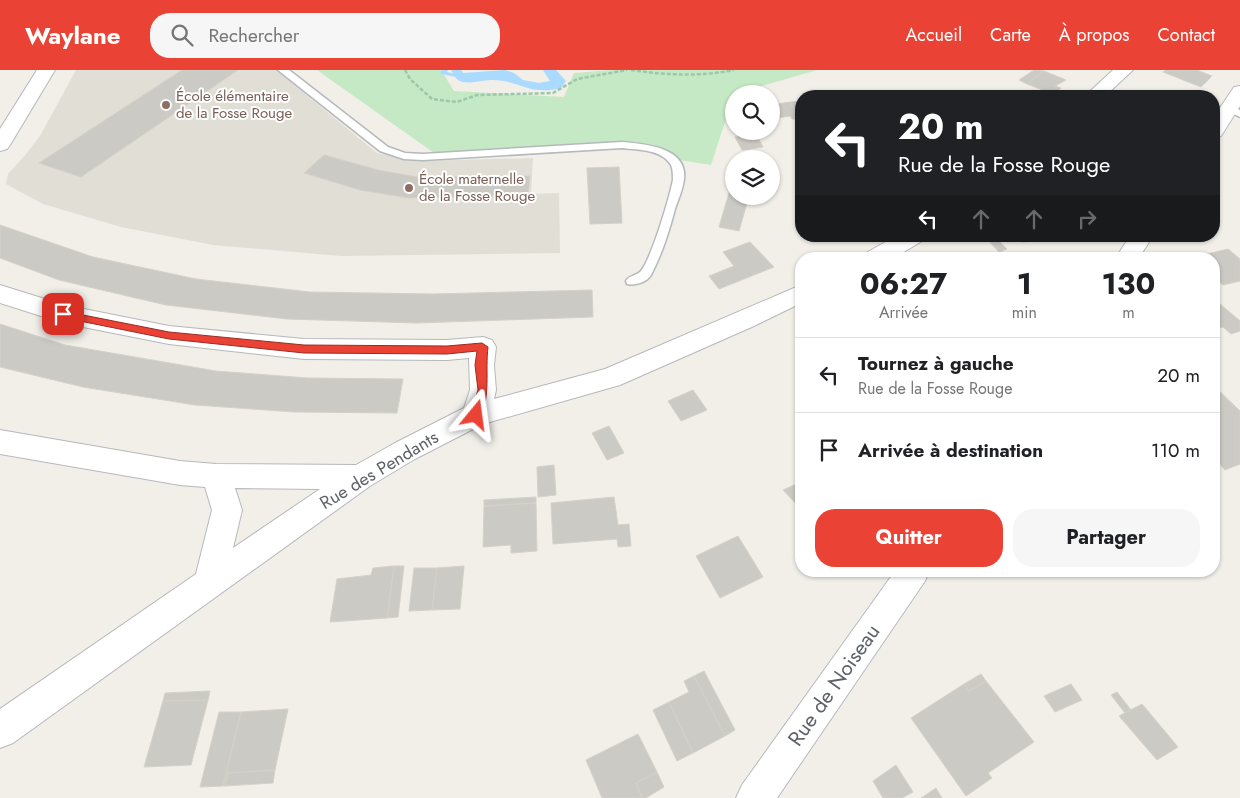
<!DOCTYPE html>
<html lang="fr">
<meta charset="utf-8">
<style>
body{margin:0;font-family:Jost,sans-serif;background:#f6f6f6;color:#202124;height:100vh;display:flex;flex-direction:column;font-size:19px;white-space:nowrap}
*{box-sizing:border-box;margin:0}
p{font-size:16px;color:#757577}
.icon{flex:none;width:28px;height:28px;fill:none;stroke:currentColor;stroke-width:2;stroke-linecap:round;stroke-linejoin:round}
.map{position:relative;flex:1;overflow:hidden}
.side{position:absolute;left:795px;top:182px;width:425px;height:325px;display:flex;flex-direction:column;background:#fff;border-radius:20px;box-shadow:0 1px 4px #0004}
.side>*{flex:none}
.guide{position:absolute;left:795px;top:20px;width:425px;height:152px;border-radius:20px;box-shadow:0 1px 4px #0004;background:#202124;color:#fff;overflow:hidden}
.controls{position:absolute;left:725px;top:15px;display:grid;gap:10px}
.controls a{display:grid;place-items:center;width:55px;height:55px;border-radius:50%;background:#fff;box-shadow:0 1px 4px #0004;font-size:25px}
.pin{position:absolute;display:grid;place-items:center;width:42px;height:42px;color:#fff;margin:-21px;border-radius:10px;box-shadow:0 2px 8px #0006}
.me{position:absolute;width:55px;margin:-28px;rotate:16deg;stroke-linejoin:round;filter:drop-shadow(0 0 4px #0008)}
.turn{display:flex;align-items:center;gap:18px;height:105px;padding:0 20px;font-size:22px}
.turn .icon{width:65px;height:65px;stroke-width:2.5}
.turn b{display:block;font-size:35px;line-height:42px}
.lanes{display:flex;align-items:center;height:48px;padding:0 20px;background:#0003;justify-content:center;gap:25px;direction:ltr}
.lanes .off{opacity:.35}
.eta{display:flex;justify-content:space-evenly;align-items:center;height:85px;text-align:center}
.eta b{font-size:30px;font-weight:700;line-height:35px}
.action{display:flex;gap:10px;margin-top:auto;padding:10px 20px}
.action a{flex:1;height:58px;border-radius:20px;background:#ea4335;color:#fff;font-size:20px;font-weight:700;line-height:58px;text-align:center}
.action a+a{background:#f6f6f6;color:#202124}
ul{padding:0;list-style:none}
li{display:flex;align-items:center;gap:15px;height:75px;padding:0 20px;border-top:1px solid #e0e0e0}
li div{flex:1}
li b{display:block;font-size:19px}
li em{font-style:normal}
header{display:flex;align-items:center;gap:30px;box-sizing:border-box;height:70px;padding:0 25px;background:#ea4335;color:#fff}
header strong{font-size:24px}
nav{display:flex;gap:28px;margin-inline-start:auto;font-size:18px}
.search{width:350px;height:45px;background:#f6f6f6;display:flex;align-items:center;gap:12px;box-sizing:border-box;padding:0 18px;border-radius:20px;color:#757577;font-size:19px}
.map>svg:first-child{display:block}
.education{fill:#e1ded6}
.green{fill:#c5e8c5}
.water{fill:#aadaff}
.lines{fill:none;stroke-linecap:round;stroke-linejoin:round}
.stream{fill:#aadaff;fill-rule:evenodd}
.building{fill:#cccac5;stroke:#d6d1c6}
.lane-casing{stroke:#b5b8bc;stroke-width:3}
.street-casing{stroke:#b5b8bc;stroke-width:2}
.secondary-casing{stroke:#b6babf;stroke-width:2}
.path{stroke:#9cc7a9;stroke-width:2.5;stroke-dasharray:4 2;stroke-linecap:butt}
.lane{fill:#fff;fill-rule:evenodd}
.street{fill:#fff;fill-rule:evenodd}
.secondary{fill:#fff;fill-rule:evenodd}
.route{fill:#ea4335;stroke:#982c22}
.education-dot{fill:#8d6e63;stroke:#fff;stroke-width:2}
.labels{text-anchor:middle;stroke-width:4;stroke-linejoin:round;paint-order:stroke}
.far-education-label{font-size:15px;fill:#785e54;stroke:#fff;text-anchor:start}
.street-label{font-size:18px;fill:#5f6368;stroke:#fff}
.near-street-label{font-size:21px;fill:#5f6368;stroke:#fff}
</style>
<header>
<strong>Waylane</strong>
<div class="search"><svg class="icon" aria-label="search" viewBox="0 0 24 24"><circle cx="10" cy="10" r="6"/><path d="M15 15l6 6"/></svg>Rechercher</div>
<nav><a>Accueil</a><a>Carte</a><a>À propos</a><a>Contact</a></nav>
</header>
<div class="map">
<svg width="1240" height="728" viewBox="0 0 1240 728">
<rect width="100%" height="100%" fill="#f1efe8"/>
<path class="education" d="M 76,0 L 276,0 L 377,83 L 419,91 L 533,88 L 531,124 L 559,123 L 560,183 L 341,186 L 213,175 L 121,157 L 43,134 L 6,114 L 8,104 L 26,84 L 40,66 Z"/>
<path class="green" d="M 317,0 L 441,0 L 454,21 L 564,27 L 574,3 L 613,0 L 817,0 L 734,24 L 711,95 L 679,90 L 671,82 L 660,77 L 630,72 L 485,82 L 434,83 Z"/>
<path class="water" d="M 451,0 L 461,0 L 463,3 L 505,0 L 514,3 L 523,10 L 539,13 L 550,11 L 543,0 L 556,0 L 566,11 L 561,18 C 530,26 521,11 493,10 C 482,9 468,16 458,10 C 455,8 453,3 451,0 Z"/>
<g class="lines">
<path class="stream" d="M 442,0 L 448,0 L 447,2 L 469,7 L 466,9 L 441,4 L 440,3 Z"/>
</g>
<path class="building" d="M 182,0 L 238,0 L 81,107 L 39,93 Z
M 1034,0 L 1044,1 L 1027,14 L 1019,10 Z
M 1166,0 L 1197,0 L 1212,6 L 1201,17 L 1163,2 Z
M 1044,1 L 1066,10 L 1055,16 L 1061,18 L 1053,24 L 1027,14 Z
M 801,31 L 801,50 L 799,49 L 790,32 Z
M 790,32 L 799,49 L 792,49 L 790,46 L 778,48 L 771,35 Z
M 756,64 L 763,77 L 742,80 L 735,67 Z
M 324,85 L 378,100 L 417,107 L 530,106 L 528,126 L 409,128 L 360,120 L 304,103 Z
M 619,97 L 622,153 L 590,154 L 587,98 Z
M 734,106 L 734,126 L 749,126 L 739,161 L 719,157 Z
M 0,155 L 93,187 L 196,209 L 310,222 L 432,224 L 592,220 L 593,247 L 417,253 L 287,249 L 166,235 L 59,210 L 0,188 Z
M 984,166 L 994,166 L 1007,179 L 999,182 Z
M 1018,166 L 1057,166 L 1059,169 L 1022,172 Z
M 750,172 L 774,197 L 719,219 L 709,206 L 734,196 L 723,182 Z
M 1228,179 L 1240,189 L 1240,211 L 1223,215 L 1214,207 L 1214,189 L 1190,188 Z
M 994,183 L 1000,189 L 973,189 Z
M 1214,229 L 1240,251 L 1240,261 L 1231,264 L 1223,257 L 1214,259 Z
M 0,254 L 65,275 L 216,301 L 308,308 L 403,309 L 397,343 L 294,342 L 195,335 L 83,317 L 0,297 Z
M 1214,316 L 1240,341 L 1240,394 L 1225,400 L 1214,388 Z
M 693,320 L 707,340 L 681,351 L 668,331 Z
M 609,356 L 624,383 L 607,390 L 592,363 Z
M 554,395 L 556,425 L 538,427 L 537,397 Z
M 801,412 L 801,439 L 783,420 Z
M 536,427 L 536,433 L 484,436 L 484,430 Z
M 614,427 L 618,455 L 629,454 L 631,476 L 618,477 L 617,469 L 553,474 L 551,433 Z
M 536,433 L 537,481 L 511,483 L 511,475 L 483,477 L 484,436 Z
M 738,466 L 763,507 L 720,528 L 696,486 Z
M 394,496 L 404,496 L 398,547 L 387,548 Z
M 394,496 L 387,548 L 330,552 L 337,509 L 371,505 L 373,498 Z
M 464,496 L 460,539 L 432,540 L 437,498 Z
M 414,498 L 437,498 L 432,540 L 409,541 Z
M 704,601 L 735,660 L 725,666 L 694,606 Z
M 981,604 L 986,611 L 969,621 L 964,614 Z
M 694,606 L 725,666 L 693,683 L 669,632 L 689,622 L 684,611 Z
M 986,611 L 1034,672 L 988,703 L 992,708 L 966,726 L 911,648 L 964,614 L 969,621 Z
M 1071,614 L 1082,630 L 1055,642 L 1044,626 Z
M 210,621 L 208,630 L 163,631 L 165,623 Z
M 1117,622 L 1131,640 L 1125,643 L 1111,625 Z
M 208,630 L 191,695 L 144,697 L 163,631 Z
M 669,632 L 693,683 L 677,691 L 653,640 Z
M 1142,634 L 1178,677 L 1157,690 L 1119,646 Z
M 288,639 L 275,700 L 228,703 L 225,716 L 223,716 L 241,642 Z
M 219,642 L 241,642 L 223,716 L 200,717 Z
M 638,664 L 657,702 L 636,713 L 642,728 L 602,728 L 586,690 Z
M 896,695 L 913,722 L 902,728 L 883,728 L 873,711 Z
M 275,700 L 273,713 L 225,716 L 228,703 Z
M 657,702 L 664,717 L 646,728 L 642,728 L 636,713 Z
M 936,718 L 942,728 L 921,728 Z"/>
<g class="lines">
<g class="lane-casing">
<path id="lane" d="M 278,0 L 289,0 L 388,77 L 405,83 L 423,84 L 622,72 C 644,74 688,77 684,109 C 683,119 678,130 675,139 C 669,162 662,184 651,205 C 647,212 635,216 627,214 L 626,211 C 629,205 637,206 641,201 C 652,187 669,129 673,110 C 673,107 673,99 671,95 C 662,79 637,80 622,78 L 423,90 L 404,89 L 380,81 Z
M 1229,36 L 1240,40 L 1240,47 L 1224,39 Z"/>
</g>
<g class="street-casing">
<path id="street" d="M 37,0 L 55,0 L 10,75 L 7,79 L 0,81 L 0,59 Z
M 1113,0 L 1133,0 L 1105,26 L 1085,26 Z
M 896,166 L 925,166 L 922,171 L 892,189 L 863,189 L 866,183 Z
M 0,215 L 64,235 L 169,256 L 304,269 L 447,270 L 483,267 L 492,270 L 496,277 L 494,295 L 496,320 L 494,329 L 605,299 L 801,215 L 801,233 L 754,256 L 620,315 L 483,354 L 415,389 L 370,416 L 13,673 L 0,678 L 0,639 L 196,504 L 212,440 L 205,417 L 180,415 L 0,384 L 0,360 L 180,391 L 216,394 L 356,395 L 395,373 L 464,338 L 470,320 L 469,288 L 447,290 L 304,289 L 169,274 L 63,253 L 0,233 ZM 235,418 L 320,419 L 233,478 L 242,440 Z"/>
</g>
<g class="secondary-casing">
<path id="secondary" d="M 1240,16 L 1240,36 L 1221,66 L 1214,68 L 1214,47 L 1234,17 Z
M 1130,166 L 1153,166 L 1138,189 L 1115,189 Z
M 895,501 L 929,501 L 925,511 L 777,728 L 736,728 L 742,715 Z"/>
</g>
<path class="path" d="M 405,0 L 410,9 L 432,29 L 457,32 L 477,25 L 553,23 L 577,9 L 627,0
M 631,0 C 665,5 700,7 734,0"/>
<use href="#lane" class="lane"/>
<use href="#street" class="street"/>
<use href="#secondary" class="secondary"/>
</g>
<path class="route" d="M 63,241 L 169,262 L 304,275 L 447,276 L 482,273 L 488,277 C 485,302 491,324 480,348 L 472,348 L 470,345 L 478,320 L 475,295 L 477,281 L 447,284 L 304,283 L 169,269 L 60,247 L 58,244 Z"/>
<g class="education-dot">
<circle cx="166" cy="35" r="5"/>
<circle cx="409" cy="118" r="5"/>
</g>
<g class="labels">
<g class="far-education-label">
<text x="176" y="31">École élémentaire<tspan x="176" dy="17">de la Fosse Rouge</tspan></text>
<text x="419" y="114">École maternelle<tspan x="419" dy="17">de la Fosse Rouge</tspan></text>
</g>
<g class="street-label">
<text transform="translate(379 400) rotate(-31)" y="6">Rue des Pendants</text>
</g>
<g class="near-street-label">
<text transform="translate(834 615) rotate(-55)" y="7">Rue de Noiseau</text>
</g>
</g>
</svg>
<div class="controls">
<a><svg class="icon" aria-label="search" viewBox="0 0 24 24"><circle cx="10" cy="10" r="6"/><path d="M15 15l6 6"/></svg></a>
<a><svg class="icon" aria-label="layers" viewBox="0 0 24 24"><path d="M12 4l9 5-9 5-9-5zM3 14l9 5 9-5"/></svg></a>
</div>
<div class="pin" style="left:63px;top:244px;background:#d93025"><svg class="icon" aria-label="arrive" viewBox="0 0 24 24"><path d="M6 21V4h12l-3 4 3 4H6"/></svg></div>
<svg class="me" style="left:476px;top:345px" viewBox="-20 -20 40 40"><path d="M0-17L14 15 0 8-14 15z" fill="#ea4335" stroke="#fff" stroke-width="4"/></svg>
<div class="guide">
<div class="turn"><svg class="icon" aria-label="left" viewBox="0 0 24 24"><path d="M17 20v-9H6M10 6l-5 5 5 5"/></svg><div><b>20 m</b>Rue de la Fosse Rouge</div></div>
<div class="lanes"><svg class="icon" aria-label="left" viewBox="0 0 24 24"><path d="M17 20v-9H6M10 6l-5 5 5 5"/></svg><svg class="icon off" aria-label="ahead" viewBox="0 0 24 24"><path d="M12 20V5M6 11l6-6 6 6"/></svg><svg class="icon off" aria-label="ahead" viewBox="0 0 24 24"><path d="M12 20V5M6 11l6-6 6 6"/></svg><svg class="icon off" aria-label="right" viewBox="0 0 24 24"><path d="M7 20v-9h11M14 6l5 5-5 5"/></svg></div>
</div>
<section class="side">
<div class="eta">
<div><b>06:27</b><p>Arrivée</p></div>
<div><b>1</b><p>min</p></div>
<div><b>130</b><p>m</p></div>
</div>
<ul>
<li><svg class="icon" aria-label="left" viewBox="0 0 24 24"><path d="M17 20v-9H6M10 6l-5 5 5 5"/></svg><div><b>Tournez à gauche</b><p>Rue de la Fosse Rouge</p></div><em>20 m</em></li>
<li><svg class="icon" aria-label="arrive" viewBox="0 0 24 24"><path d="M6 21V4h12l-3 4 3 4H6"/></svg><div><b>Arrivée à destination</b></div><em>110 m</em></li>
</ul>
<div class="action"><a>Quitter</a><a>Partager</a></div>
</section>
</div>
